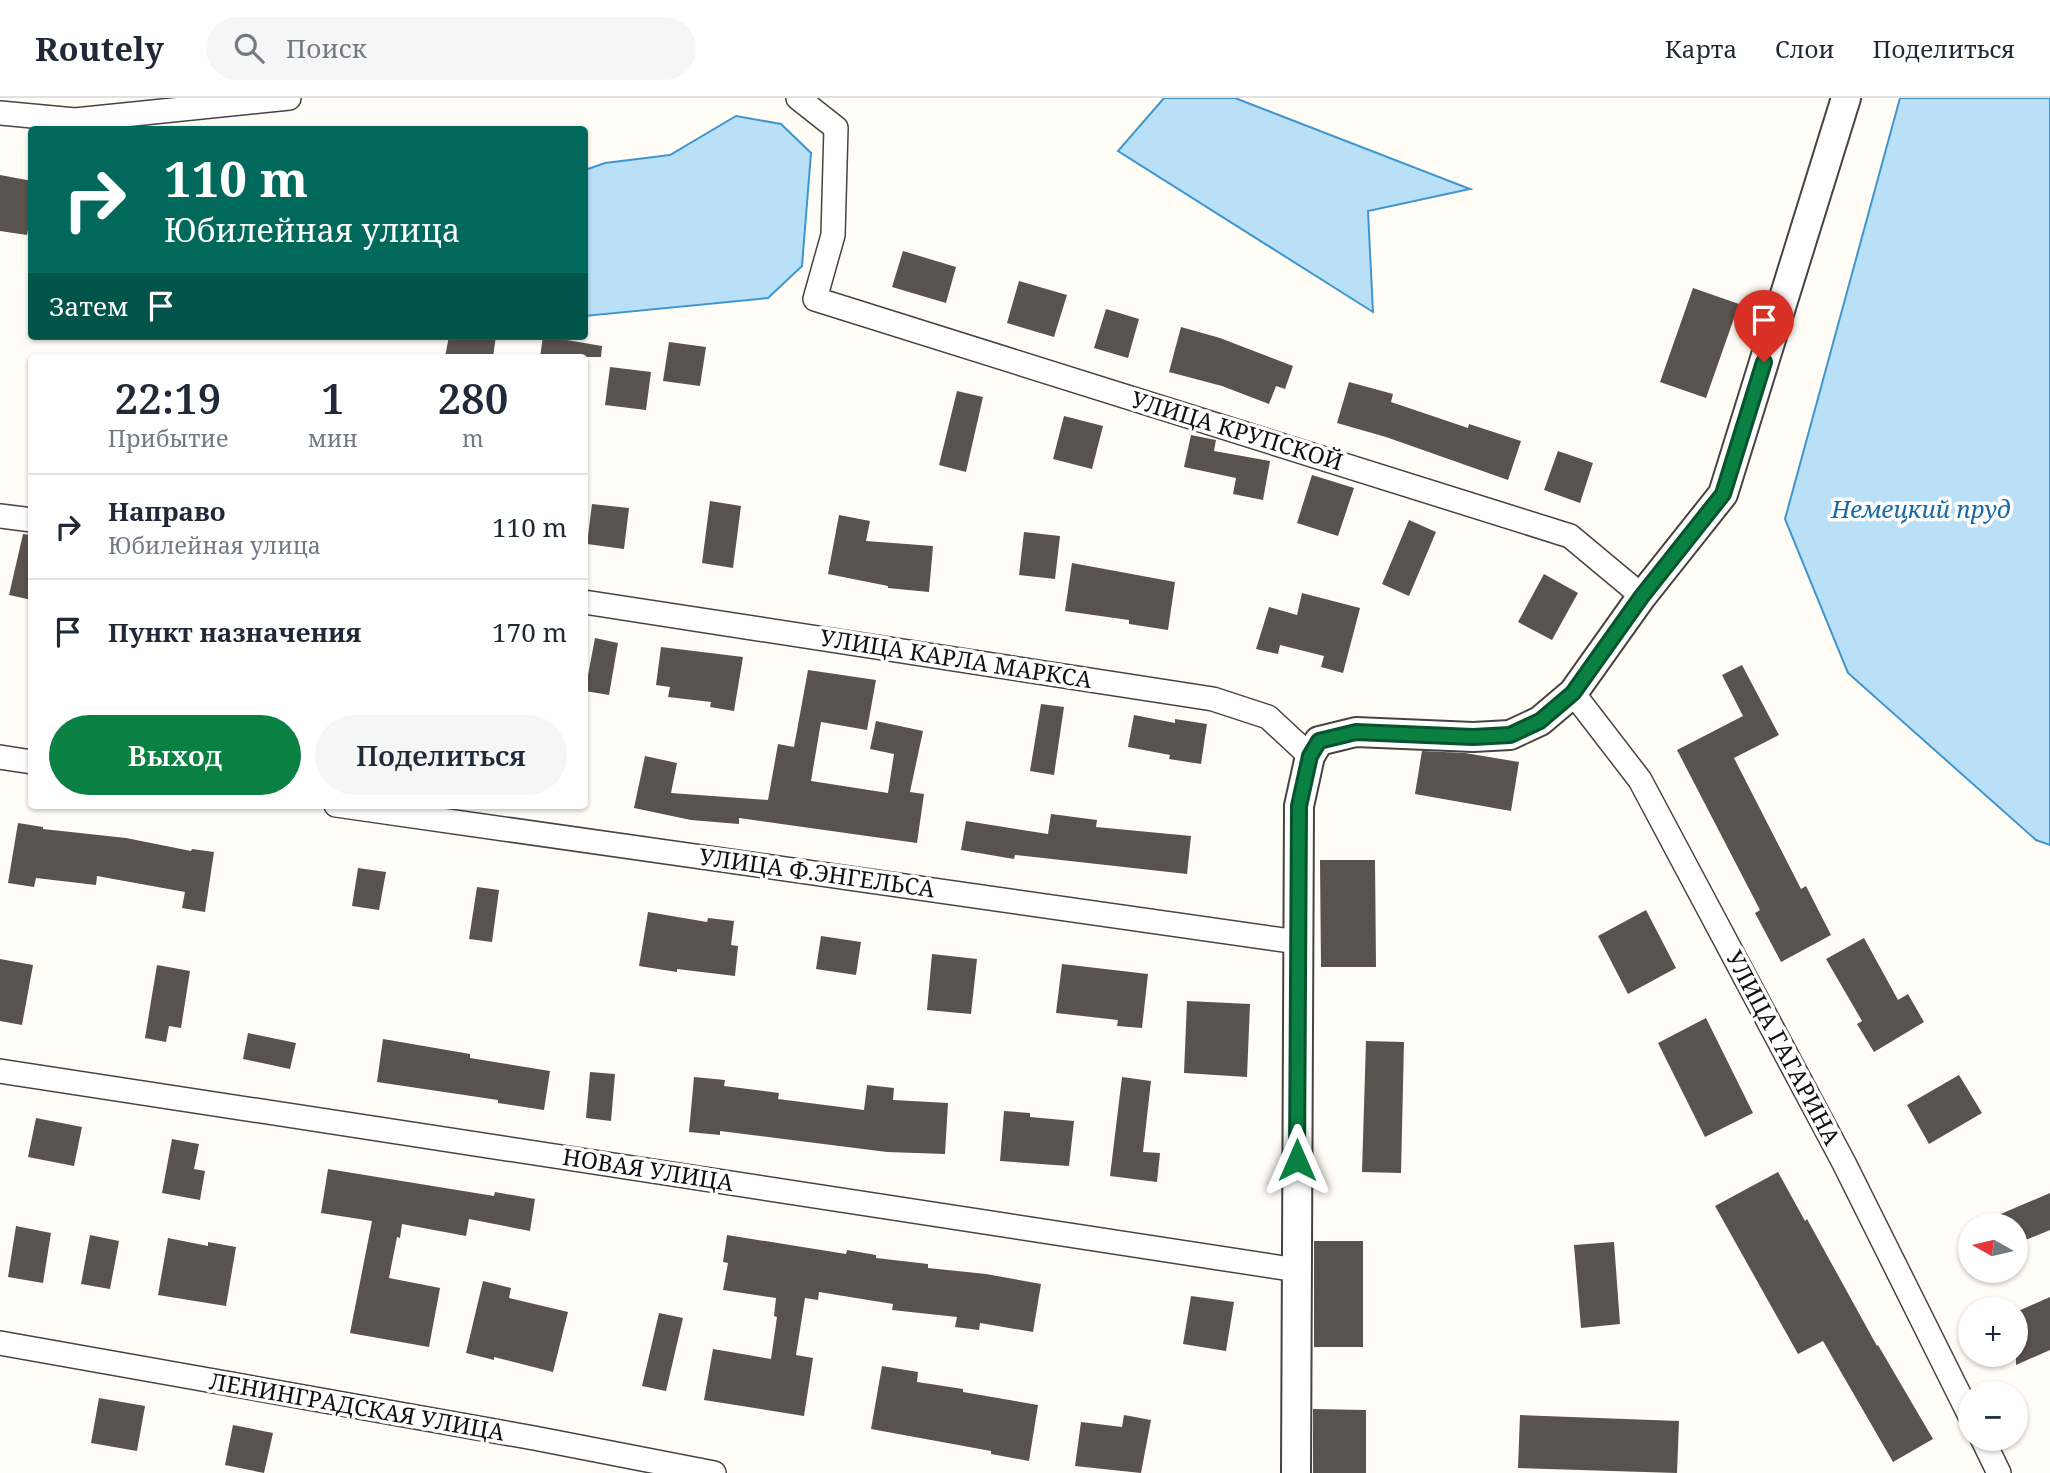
<!DOCTYPE html>
<html lang="ru">
<meta charset="utf-8">
<style>
body{margin:0;font-family:"Noto Serif",serif;background:#f6f6f7;color:#1f2937;height:100vh;display:flex;flex-direction:column;font-size:26px;white-space:nowrap}
*{box-sizing:border-box;margin:0}
p{font-size:23px;color:#747a83}
.icon{flex:none;width:38px;height:38px;fill:none;stroke:currentColor;stroke-width:2;stroke-linecap:round;stroke-linejoin:round}
.map{position:relative;flex:1;overflow:hidden}
.side{position:absolute;left:28px;top:256px;width:560px;height:455px;display:flex;flex-direction:column;background:#fff;border-radius:7px;box-shadow:0 2px 5px #0004}
.side>*{flex:none}
.guide{position:absolute;left:28px;top:28px;width:560px;height:214px;border-radius:7px;box-shadow:0 2px 5px #0004;background:#00695c;color:#fff;overflow:hidden}
.needle{width:46px;rotate:278deg}
.tools{position:absolute;left:1958px;top:1115px;display:grid;gap:14px}
.tools a{display:grid;place-items:center;width:70px;height:70px;border-radius:50%;background:#fff;box-shadow:0 2px 5px #0004;font-size:35px}
.pin{position:absolute;display:grid;place-items:center;width:60px;height:60px;color:#fff;margin:-72px -30px;border-radius:50% 50% 50% 0;rotate:-45deg;box-shadow:0 0 7px #0007}
.pin .icon{rotate:45deg}
.me{position:absolute;width:77px;margin:-38px;rotate:0deg;stroke-linejoin:round;filter:drop-shadow(0 0 5px #0008)}
.turn{display:flex;align-items:center;gap:24px;height:147px;padding:0 21px;font-size:32px}
.turn .icon{width:91px;height:91px;stroke-width:2.5}
.turn b{display:block;font-size:49px;line-height:60px}
.then{display:flex;align-items:center;height:66px;padding:0 21px;background:#0003;gap:14px;font-size:26px}
.eta{display:flex;justify-content:space-evenly;align-items:center;height:119px;text-align:center}
.eta b{font-size:42px;font-weight:600;line-height:49px}
.primary-button{display:flex;gap:14px;margin-top:auto;padding:14px 21px}
.primary-button a{flex:1;height:80px;border-radius:42px;background:#0b8043;color:#fff;font-size:28px;font-weight:600;line-height:80px;text-align:center}
.primary-button a+a{background:#f6f6f7;color:#1f2937}
ul{padding:0;list-style:none}
li{display:flex;align-items:center;gap:21px;height:105px;padding:0 21px;border-top:2px solid #e0e1e3}
li div{flex:1}
li b{display:block;font-size:26px}
li em{font-style:normal}
header{display:flex;align-items:center;gap:42px;box-sizing:border-box;height:98px;padding:0 35px;background:#fff;border-bottom:2px solid #e0e1e3}
header strong{font-size:33px}
nav{display:flex;gap:38px;margin-inline-start:auto;font-size:24px}
.search{width:490px;height:63px;background:#f6f6f7;display:flex;align-items:center;gap:18px;box-sizing:border-box;padding:0 24px;border-radius:38px;color:#747a83;font-size:26px}
.map>svg:first-child{display:block}
.water{fill:#b9e0f7;stroke:#3f96cf;stroke-width:2}
.building{fill:#5a524d}
.lines{fill:none;stroke-linecap:round;stroke-linejoin:round}
.minor-casing{stroke:#444;stroke-width:26}
.tertiary-casing{stroke:#444;stroke-width:32}
.minor{stroke:#fff;stroke-width:23}
.tertiary{stroke:#fff;stroke-width:28}
.route-casing{stroke:#07532c;stroke-width:18}
.route{stroke:#0b8043;stroke-width:12}
.labels{text-anchor:middle;stroke-width:7;stroke-linejoin:round;paint-order:stroke}
.street-label{font-size:23px;fill:#111;stroke:#fff}
.water-label{font-size:24px;font-style:italic;fill:#1768a6;stroke:#fff}
</style>
<header>
<strong>Routely</strong>
<div class="search"><svg class="icon" aria-label="search" viewBox="0 0 24 24"><circle cx="10" cy="10" r="6"/><path d="M15 15l6 6"/></svg>Поиск</div>
<nav><a>Карта</a><a>Слои</a><a>Поделиться</a></nav>
</header>
<div class="map">
<svg width="2050" height="1375" viewBox="0 0 2050 1375">
<rect width="100%" height="100%" fill="#fffdf5"/>
<path class="water" d="M 1164,0 L 1235,0 L 1470,91 L 1368,113 L 1373,214 L 1118,53 Z
M 1900,0 L 2050,0 L 2050,747 L 2036,742 L 1848,575 L 1785,421 Z
M 736,18 L 781,26 L 811,55 L 802,168 L 768,200 L 585,218 L 585,72 L 605,65 L 670,57 Z"/>
<path class="building" d="M 0,77 L 32,83 L 32,110 L 27,137 L 0,133 Z
M 903,153 L 956,169 L 946,205 L 892,189 Z
M 1019,183 L 1067,197 L 1054,239 L 1007,225 Z
M 1693,190 L 1739,206 L 1706,300 L 1660,284 Z
M 1106,211 L 1139,221 L 1128,260 L 1094,250 Z
M 1181,229 L 1220,240 L 1293,268 L 1285,291 L 1276,288 L 1269,306 L 1222,288 L 1169,274 Z
M 449,238 L 496,238 L 493,259 L 445,259 Z
M 543,238 L 602,248 L 601,259 L 540,259 Z
M 669,244 L 706,249 L 700,288 L 663,283 Z
M 610,269 L 651,274 L 646,312 L 605,307 Z
M 1349,284 L 1393,296 L 1391,304 L 1468,330 L 1469,326 L 1521,343 L 1508,382 L 1386,339 L 1337,325 Z
M 957,293 L 983,299 L 966,374 L 939,367 Z
M 1064,318 L 1103,328 L 1092,371 L 1053,361 Z
M 1191,337 L 1216,342 L 1214,353 L 1270,363 L 1263,402 L 1233,396 L 1236,380 L 1184,369 Z
M 1558,353 L 1593,365 L 1580,405 L 1544,392 Z
M 1312,377 L 1354,390 L 1338,438 L 1297,425 Z
M 710,403 L 741,408 L 733,470 L 702,465 Z
M 592,406 L 629,410 L 624,451 L 587,446 Z
M 839,417 L 870,423 L 866,443 L 933,448 L 929,494 L 888,490 L 888,488 L 828,476 Z
M 1409,422 L 1436,434 L 1409,498 L 1382,486 Z
M 1024,434 L 1060,438 L 1055,481 L 1019,477 Z
M 23,436 L 32,437 L 32,502 L 9,497 Z
M 1072,465 L 1175,484 L 1168,532 L 1129,526 L 1129,522 L 1065,513 Z
M 1544,476 L 1578,495 L 1552,542 L 1518,524 Z
M 1302,495 L 1360,510 L 1343,575 L 1321,569 L 1324,558 L 1280,547 L 1278,556 L 1256,551 L 1269,509 L 1297,517 Z
M 595,540 L 618,545 L 609,597 L 585,593 Z
M 661,549 L 743,559 L 734,613 L 710,609 L 711,604 L 668,599 L 670,589 L 656,587 Z
M 1742,567 L 1779,637 L 1734,660 L 1801,791 L 1806,788 L 1831,837 L 1781,864 L 1755,815 L 1760,812 L 1677,652 L 1743,618 L 1722,577 Z
M 808,572 L 876,582 L 867,632 L 821,624 L 811,683 L 888,695 L 894,656 L 870,651 L 876,623 L 923,633 L 910,694 L 924,696 L 917,745 L 739,720 L 739,726 L 691,722 L 634,710 L 645,658 L 677,665 L 671,695 L 768,702 L 778,646 L 794,649 Z
M 1041,606 L 1064,609 L 1054,677 L 1030,673 Z
M 1134,617 L 1175,625 L 1175,621 L 1207,626 L 1201,666 L 1169,661 L 1170,657 L 1128,649 Z
M 1422,653 L 1465,655 L 1519,664 L 1511,713 L 1415,696 Z
M 1051,716 L 1097,722 L 1096,729 L 1191,738 L 1187,776 L 1015,757 L 1014,761 L 961,752 L 966,723 L 1048,736 Z
M 18,725 L 43,729 L 43,731 L 126,740 L 191,753 L 192,751 L 214,754 L 205,814 L 182,810 L 185,794 L 97,778 L 96,787 L 36,780 L 34,789 L 8,785 Z
M 1320,762 L 1375,762 L 1376,869 L 1321,869 Z
M 358,770 L 386,774 L 379,812 L 352,808 Z
M 477,789 L 499,792 L 492,844 L 469,841 Z
M 1646,812 L 1676,870 L 1628,896 L 1598,838 Z
M 648,814 L 707,824 L 708,820 L 734,823 L 731,847 L 738,848 L 735,878 L 677,871 L 677,874 L 639,868 Z
M 821,838 L 861,844 L 856,877 L 816,871 Z
M 1864,840 L 1898,902 L 1908,896 L 1924,924 L 1874,954 L 1857,926 L 1862,923 L 1826,861 Z
M 932,856 L 977,861 L 971,916 L 927,912 Z
M 0,861 L 33,867 L 22,927 L 0,923 Z
M 1062,866 L 1148,876 L 1142,930 L 1117,928 L 1118,922 L 1056,915 Z
M 157,867 L 190,873 L 181,930 L 169,928 L 166,944 L 145,940 Z
M 1187,903 L 1250,906 L 1247,979 L 1184,975 Z
M 1706,920 L 1753,1015 L 1705,1039 L 1658,945 Z
M 248,935 L 296,945 L 290,971 L 243,961 Z
M 383,941 L 470,956 L 470,960 L 550,973 L 544,1012 L 498,1005 L 498,1002 L 377,984 Z
M 1366,943 L 1404,944 L 1401,1075 L 1362,1074 Z
M 590,974 L 615,976 L 611,1023 L 586,1020 Z
M 1959,977 L 1982,1015 L 1929,1046 L 1907,1007 Z
M 694,979 L 725,982 L 724,988 L 779,995 L 778,1001 L 864,1012 L 867,987 L 894,990 L 893,1002 L 948,1005 L 945,1056 L 887,1054 L 720,1033 L 720,1037 L 689,1034 Z
M 1122,979 L 1151,983 L 1143,1054 L 1160,1055 L 1157,1084 L 1110,1078 Z
M 1004,1013 L 1030,1015 L 1030,1019 L 1074,1023 L 1069,1068 L 1000,1063 Z
M 36,1020 L 82,1029 L 74,1068 L 28,1059 Z
M 172,1041 L 199,1046 L 194,1071 L 205,1073 L 200,1102 L 162,1095 Z
M 328,1071 L 494,1098 L 495,1094 L 535,1101 L 530,1133 L 469,1121 L 466,1138 L 402,1126 L 400,1140 L 397,1139 L 389,1180 L 440,1190 L 429,1249 L 350,1235 L 372,1123 L 321,1115 Z
M 1778,1074 L 1805,1123 L 1807,1121 L 1877,1248 L 1878,1247 L 1933,1341 L 1893,1364 L 1823,1243 L 1798,1256 L 1715,1108 Z
M 2050,1095 L 2050,1132 L 2016,1146 L 2016,1127 L 1975,1127 Z
M 16,1128 L 51,1135 L 43,1185 L 8,1179 Z
M 90,1137 L 119,1143 L 110,1191 L 81,1186 Z
M 727,1137 L 846,1156 L 847,1152 L 876,1157 L 876,1160 L 928,1166 L 928,1170 L 986,1176 L 1041,1186 L 1033,1234 L 980,1225 L 979,1232 L 955,1229 L 957,1219 L 892,1212 L 893,1206 L 819,1194 L 818,1202 L 805,1200 L 796,1257 L 813,1260 L 804,1318 L 704,1302 L 713,1251 L 771,1261 L 777,1219 L 774,1218 L 776,1200 L 723,1192 L 728,1165 L 723,1164 Z
M 168,1140 L 208,1148 L 208,1144 L 236,1149 L 226,1208 L 158,1197 Z
M 1314,1143 L 1363,1143 L 1363,1249 L 1314,1249 Z
M 1614,1144 L 1620,1226 L 1581,1230 L 1574,1147 Z
M 483,1183 L 511,1190 L 509,1200 L 568,1214 L 553,1274 L 494,1259 L 494,1262 L 466,1255 Z
M 1191,1198 L 1234,1204 L 1226,1253 L 1183,1246 Z
M 2050,1199 L 2050,1252 L 2016,1267 L 2016,1214 Z
M 659,1215 L 683,1220 L 666,1293 L 642,1288 Z
M 882,1268 L 918,1274 L 917,1284 L 963,1291 L 963,1294 L 1038,1307 L 1029,1363 L 991,1356 L 991,1353 L 871,1331 Z
M 99,1300 L 145,1308 L 137,1353 L 91,1345 Z
M 1313,1311 L 1366,1312 L 1366,1375 L 1313,1375 Z
M 1124,1317 L 1151,1322 L 1141,1375 L 1075,1368 L 1081,1324 L 1122,1329 Z
M 1520,1317 L 1679,1323 L 1677,1375 L 1518,1370 Z
M 233,1327 L 273,1335 L 264,1375 L 225,1367 Z"/>
<g class="lines">
<g class="minor-casing">
<path id="minor" d="M 798,0 L 836,30 L 833,137 L 815,201 L 1570,438 L 1642,498
M 0,15 L 75,22 L 289,0
M 0,418 L 32,422
M 584,504 L 1213,601 L 1268,619 L 1310,658
M 1573,595 L 1640,682 L 1844,1065 L 1970,1318
M 0,659 L 32,664
M 336,707 L 1298,844
M 0,973 L 1297,1172
M 0,1245 L 534,1340 L 714,1375
M 1982,1340 L 1999,1375"/>
</g>
<g class="tertiary-casing">
<path id="tertiary" d="M 1296,1375 L 1299,708 L 1310,658 L 1319,643 L 1356,634 L 1473,639 L 1510,637 L 1540,623 L 1573,595 L 1642,498 L 1723,396 L 1846,0"/>
</g>
<use href="#minor" class="minor"/>
<use href="#tertiary" class="tertiary"/>
</g>
<g class="lines">
<g class="route-casing">
<path id="route" d="M 1297,1062 L 1299,708 L 1310,658 L 1319,643 L 1356,634 L 1473,639 L 1510,637 L 1540,623 L 1573,595 L 1642,498 L 1723,396 L 1764,264"/>
</g>
<use href="#route" class="route"/>
</g>
<g class="labels">
<g class="street-label">
<text transform="translate(1237 333) rotate(17)" y="8">УЛИЦА КРУПСКОЙ</text>
<text transform="translate(956 561) rotate(9)" y="8">УЛИЦА КАРЛА МАРКСА</text>
<text transform="translate(817 775) rotate(8)" y="8">УЛИЦА Ф.ЭНГЕЛЬСА</text>
<text transform="translate(1783 950) rotate(62)" y="8">УЛИЦА ГАГАРИНА</text>
<text transform="translate(648 1072) rotate(9)" y="8">НОВАЯ УЛИЦА</text>
<text transform="translate(357 1309) rotate(10)" y="8">ЛЕНИНГРАДСКАЯ УЛИЦА</text>
</g>
<g class="water-label">
<text x="1921" y="420">Немецкий пруд</text>
</g>
</g>
</svg>
<div class="tools">
<a><svg class="needle" viewBox="-14 -14 28 28"><path d="M0-13l5 13h-10z" fill="#e53935"/><path d="M0 13l5-13h-10z" fill="#747a83"/></svg></a>
<a>+</a>
<a>−</a>
</div>
<div class="pin" style="left:1764px;top:264px;background:#d93025"><svg class="icon" aria-label="arrive" viewBox="0 0 24 24"><path d="M6 21V4h12l-3 4 3 4H6"/></svg></div>
<svg class="me" style="left:1297px;top:1062px" viewBox="-20 -20 40 40"><path d="M0-17L14 15 0 8-14 15z" fill="#0b8043" stroke="#fff" stroke-width="4"/></svg>
<div class="guide">
<div class="turn"><svg class="icon" aria-label="right" viewBox="0 0 24 24"><path d="M7 20v-9h11M14 6l5 5-5 5"/></svg><div><b>110 m</b>Юбилейная улица</div></div>
<div class="then">Затем<svg class="icon" aria-label="arrive" viewBox="0 0 24 24"><path d="M6 21V4h12l-3 4 3 4H6"/></svg></div>
</div>
<section class="side">
<div class="eta">
<div><b>22:19</b><p>Прибытие</p></div>
<div><b>1</b><p>мин</p></div>
<div><b>280</b><p>m</p></div>
</div>
<ul>
<li><svg class="icon" aria-label="right" viewBox="0 0 24 24"><path d="M7 20v-9h11M14 6l5 5-5 5"/></svg><div><b>Направо</b><p>Юбилейная улица</p></div><em>110 m</em></li>
<li><svg class="icon" aria-label="arrive" viewBox="0 0 24 24"><path d="M6 21V4h12l-3 4 3 4H6"/></svg><div><b>Пункт назначения</b></div><em>170 m</em></li>
</ul>
<div class="primary-button"><a>Выход</a><a>Поделиться</a></div>
</section>
</div>
